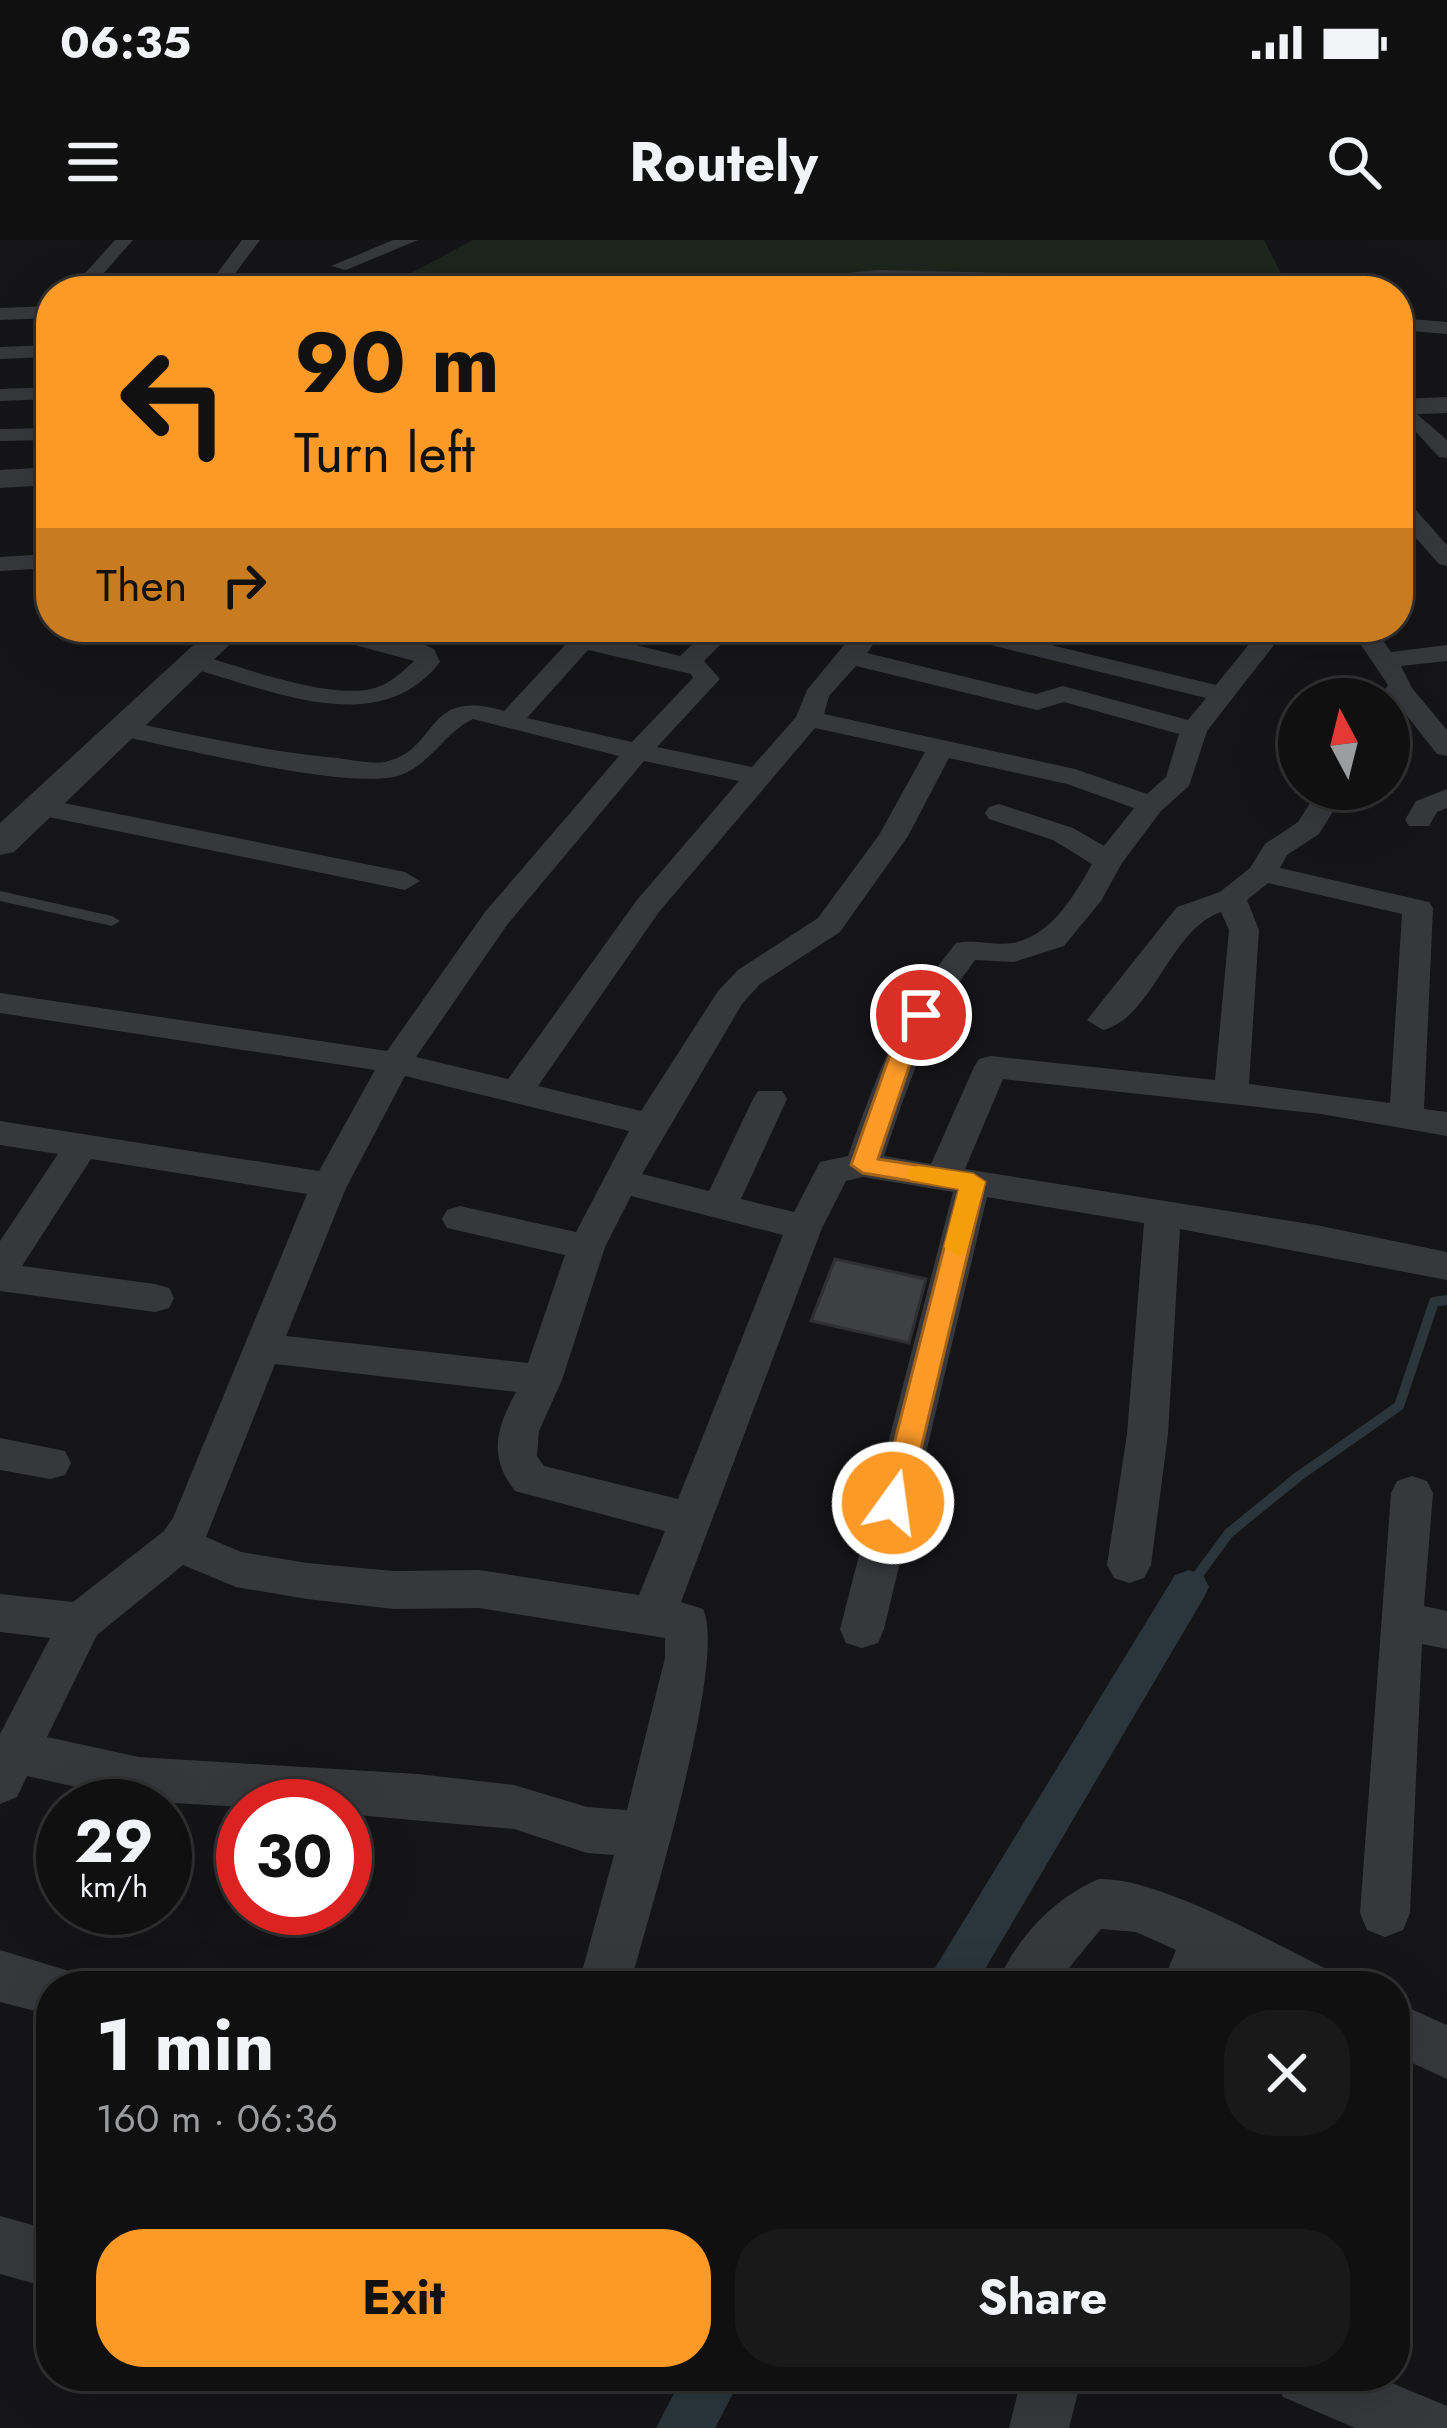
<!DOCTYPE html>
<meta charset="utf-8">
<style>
body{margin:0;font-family:Jost,sans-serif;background:#19191a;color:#f1f3f6;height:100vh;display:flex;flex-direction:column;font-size:45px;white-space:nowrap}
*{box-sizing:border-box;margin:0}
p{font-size:39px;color:#9c9d9f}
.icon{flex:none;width:66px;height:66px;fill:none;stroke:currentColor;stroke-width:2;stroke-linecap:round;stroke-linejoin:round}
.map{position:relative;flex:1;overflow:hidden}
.side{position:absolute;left:36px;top:1731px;width:1374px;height:420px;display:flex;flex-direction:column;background:#101011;border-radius:48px;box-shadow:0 12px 48px #0002,0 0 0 3px #303031}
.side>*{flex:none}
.guide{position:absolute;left:36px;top:36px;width:1377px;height:366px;border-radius:48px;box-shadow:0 12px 48px #0002,0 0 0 3px #303031;background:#fc9a28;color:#111;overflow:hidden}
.needle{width:78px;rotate:353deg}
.controls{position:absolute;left:1278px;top:438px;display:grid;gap:24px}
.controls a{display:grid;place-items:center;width:132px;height:132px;border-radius:50%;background:#101011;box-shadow:0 12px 48px #0002,0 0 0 3px #303031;font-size:60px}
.speed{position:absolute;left:36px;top:1539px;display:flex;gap:24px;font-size:60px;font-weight:700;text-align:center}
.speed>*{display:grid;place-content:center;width:156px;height:156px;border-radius:50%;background:#101011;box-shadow:0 12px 48px #0002,0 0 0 3px #303031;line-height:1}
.speed small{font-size:30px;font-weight:400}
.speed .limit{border:18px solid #d22;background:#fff;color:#111}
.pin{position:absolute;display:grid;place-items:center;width:102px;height:102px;color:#fff;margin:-51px;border:6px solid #fff;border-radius:50%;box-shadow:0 3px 12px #0007}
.me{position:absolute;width:132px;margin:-66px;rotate:14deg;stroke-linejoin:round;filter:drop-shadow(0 0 9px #0008)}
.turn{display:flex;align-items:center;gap:42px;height:252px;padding:0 60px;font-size:54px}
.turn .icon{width:156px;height:156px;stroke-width:2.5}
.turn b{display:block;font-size:84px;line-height:102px}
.then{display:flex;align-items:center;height:114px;padding:0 60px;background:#0003;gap:24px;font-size:45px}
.round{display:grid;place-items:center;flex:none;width:126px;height:126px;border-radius:48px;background:#19191a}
.head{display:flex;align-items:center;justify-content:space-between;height:204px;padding:0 60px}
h1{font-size:72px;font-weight:700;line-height:90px}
.action{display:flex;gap:24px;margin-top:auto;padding:24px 60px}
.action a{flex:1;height:138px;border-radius:48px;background:#fc9a28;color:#111;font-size:48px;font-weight:700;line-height:138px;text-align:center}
.action a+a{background:#19191a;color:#f1f3f6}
.status{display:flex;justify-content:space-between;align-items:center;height:84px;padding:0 60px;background:#101011;direction:ltr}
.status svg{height:33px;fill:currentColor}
header{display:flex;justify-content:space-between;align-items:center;height:156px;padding:0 60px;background:#101011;font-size:54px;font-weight:700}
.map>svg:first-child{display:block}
.green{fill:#1d251d}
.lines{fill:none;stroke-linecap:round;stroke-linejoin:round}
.stream{stroke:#2a363c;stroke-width:10}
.canal{fill:#2a363c;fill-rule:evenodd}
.building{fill:#3f4044;stroke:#2f2f33;stroke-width:3}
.service{fill:#36383c;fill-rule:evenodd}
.minor{fill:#36383c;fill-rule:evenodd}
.tertiary{fill:#36383c;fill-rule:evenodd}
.route{fill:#fc9a28;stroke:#a4641a;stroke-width:3}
.slow{fill:#f59e0b}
</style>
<div class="status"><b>06:35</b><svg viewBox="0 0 49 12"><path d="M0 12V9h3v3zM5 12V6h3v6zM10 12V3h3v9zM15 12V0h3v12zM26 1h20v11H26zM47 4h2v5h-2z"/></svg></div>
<header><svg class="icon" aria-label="menu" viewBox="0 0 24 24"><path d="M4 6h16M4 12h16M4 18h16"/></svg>Routely<svg class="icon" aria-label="search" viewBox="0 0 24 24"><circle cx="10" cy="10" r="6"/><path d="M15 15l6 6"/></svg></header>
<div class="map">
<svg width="1447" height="2188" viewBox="0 0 1447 2188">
<rect width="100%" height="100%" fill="#151517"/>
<path class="green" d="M 473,0 L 1264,0 L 1289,49 L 1112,42 L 1101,51 L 538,51 L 402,38 Z"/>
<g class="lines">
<path class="stream" d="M 1189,1347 L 1229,1293 L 1299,1236 L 1399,1166 L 1434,1062 L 1447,1060"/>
<path class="canal" d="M 1189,1330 L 1203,1335 L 1209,1347 L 1203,1359 L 975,1746 L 924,1746 L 1175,1335 Z
M 683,2136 L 742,2136 L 715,2188 L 656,2188 Z"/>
</g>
<path class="building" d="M 835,1019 L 926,1039 L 909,1103 L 811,1081 Z"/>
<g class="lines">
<path class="service" d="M 0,651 L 112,676 L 120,681 L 112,686 L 0,661 Z"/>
<path class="minor" d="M 115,0 L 133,0 L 88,51 L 69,51 Z
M 242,0 L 260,0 L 222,51 L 204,51 Z
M 393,0 L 418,0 L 346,30 L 331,26 Z
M 878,30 L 1268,39 L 1277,44 L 1268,49 L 878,40 L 791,51 L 818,36 Z
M 480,41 L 489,46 L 485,51 L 467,51 Z
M 51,66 L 51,78 L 0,80 L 0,68 Z
M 1398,78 L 1447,82 L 1447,94 L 1398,90 Z
M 51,105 L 51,117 L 0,119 L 0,107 Z
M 51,147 L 51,159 L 0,161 L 0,149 Z
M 1411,169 L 1447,200 L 1447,218 L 1439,217 L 1404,179 L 1401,175 Z
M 51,188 L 51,200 L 0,201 L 0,189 Z
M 1398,257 L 1406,259 L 1447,305 L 1447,326 L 1439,324 L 1398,278 Z
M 51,314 L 51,328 L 0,331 L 0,317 Z
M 304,387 L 349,387 L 425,405 L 434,409 L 440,422 C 377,503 266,447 186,427 L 182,422 L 195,414 C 241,426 329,461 375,448 C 390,444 403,431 414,421 L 307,392 Z
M 527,387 L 564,387 L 680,416 L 711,387 L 738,387 L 704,421 L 720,439 L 657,507 L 752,527 L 796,477 L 807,450 L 859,387 L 886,387 L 867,413 L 1036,454 L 1063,446 L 1188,480 L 1206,458 L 954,396 L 951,391 L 977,387 L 1216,445 L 1263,387 L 1288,387 L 1207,491 L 1189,546 L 1161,571 L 1122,623 L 1101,661 L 1064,706 L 1014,722 L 975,720 C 929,780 908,845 884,916 L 931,924 L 974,827 L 979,819 L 991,816 L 1215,840 L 1229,690 L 1221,672 C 1169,690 1154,777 1103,790 L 1087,780 L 1177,667 L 1220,652 L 1250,628 L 1265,604 L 1298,582 L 1319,549 L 1347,549 L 1319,594 L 1287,615 L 1280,628 L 1429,662 L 1433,668 L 1424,869 L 1447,872 L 1447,896 L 1321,874 L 1003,839 L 965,929 L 1316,985 L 1447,1012 L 1447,1040 L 1180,989 L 1168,1194 L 1151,1325 L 1144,1338 L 1129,1343 L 1114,1338 L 1107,1325 L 1127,1194 L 1144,983 L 987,957 L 884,1389 L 878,1403 L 862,1408 L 846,1403 L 840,1389 L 953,952 L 863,937 L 846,941 L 822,988 L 681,1362 L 703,1369 C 728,1421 648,1677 630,1746 L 578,1746 L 614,1615 L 587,1613 L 514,1589 L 345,1574 L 345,1566 L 243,1567 L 139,1561 L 27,1536 L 17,1557 L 0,1564 L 0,1494 L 50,1398 L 0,1392 L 0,1354 L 73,1362 L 164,1291 L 173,1278 L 307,954 L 91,919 L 22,1026 L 155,1044 L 169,1048 L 174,1058 L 169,1068 L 155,1072 L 0,1051 L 0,1001 L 58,914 L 0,905 L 0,881 L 319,931 L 375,830 L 0,773 L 0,753 L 387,811 L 485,672 L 619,516 L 473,479 C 445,492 432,523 401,535 C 354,552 181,508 125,497 L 112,489 L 125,481 C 196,495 266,512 338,518 C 352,520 371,524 385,522 C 441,510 422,447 504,471 L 566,404 ZM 588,410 L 691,434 L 693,438 L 632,502 L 527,478 ZM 856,426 L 1037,470 L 1064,462 L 1179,494 L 1166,537 L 1147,554 L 1075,529 L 824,474 L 829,456 ZM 815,488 L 925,512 L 879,595 L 818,678 L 738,730 L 718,751 L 641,871 L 538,846 L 659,672 ZM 949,518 L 1067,544 L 1134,568 L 1104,606 L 1073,588 L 999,564 L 989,567 L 985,573 L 989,579 L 1053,600 L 1092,624 C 1074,656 1052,695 1013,703 C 994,706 975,699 956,703 C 899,773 878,832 848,916 L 820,922 L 794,972 L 741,959 L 787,859 L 782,851 L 758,851 L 753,859 L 709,951 L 642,934 L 742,764 L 760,744 L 840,692 L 908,596 ZM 644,521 L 739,541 L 637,660 L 508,839 L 416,817 L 507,685 ZM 1268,643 L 1402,674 L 1390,863 L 1249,844 L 1259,690 L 1247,660 ZM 405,836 L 629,891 L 576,992 L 460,966 L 447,970 L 442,979 L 447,988 L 565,1015 L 528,1123 L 286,1096 L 346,948 ZM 631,956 L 783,995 L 678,1259 L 544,1226 L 537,1216 L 539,1191 L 562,1140 L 605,1007 ZM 275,1124 L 516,1152 C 496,1189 488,1216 515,1251 L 665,1291 L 639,1355 L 479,1330 L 394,1331 L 307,1323 L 241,1312 L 206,1297 ZM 183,1325 L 236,1347 L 307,1359 L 394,1369 L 479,1368 L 665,1398 L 665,1418 L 627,1570 L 587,1567 L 514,1545 L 418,1534 L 139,1517 L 47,1497 L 97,1395 Z
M 1349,387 L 1374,387 L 1391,412 L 1447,405 L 1447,421 L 1401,426 L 1412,448 L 1447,490 L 1447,516 L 1437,514 L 1400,467 L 1389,472 L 1389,459 L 1379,459 L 1388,445 Z
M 1447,549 L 1447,568 L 1437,572 L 1429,586 L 1409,586 L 1405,580 L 1416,561 Z
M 39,558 L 405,632 L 420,641 L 405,650 L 29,573 L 25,567 Z
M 0,1198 L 65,1211 L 71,1223 L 65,1235 L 50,1239 L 0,1230 Z
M 1412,1236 L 1427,1241 L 1433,1253 L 1424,1366 L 1447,1371 L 1447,1409 L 1422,1404 L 1410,1673 L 1403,1690 L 1385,1697 L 1367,1690 L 1360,1673 L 1391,1253 L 1397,1241 Z
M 1099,1639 C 1158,1637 1269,1701 1325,1728 L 1333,1746 L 1251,1746 L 1219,1731 L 1213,1746 L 1161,1746 L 1176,1710 L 1136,1692 L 1101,1689 L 1054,1746 L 996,1746 C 1015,1700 1053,1658 1099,1639 Z
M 0,1710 L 69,1731 L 76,1746 L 51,1746 L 51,1775 L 0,1762 Z
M 1395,1762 L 1447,1785 L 1447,1839 L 1395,1815 Z
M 0,1976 L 51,1990 L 51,2048 L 0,2034 Z
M 1022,2136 L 1082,2136 L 1069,2188 L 1009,2188 Z
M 1274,2136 L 1375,2136 L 1447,2166 L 1447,2188 L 1355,2188 L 1283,2157 Z"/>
<path class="tertiary" d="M 1447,157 L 1447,173 L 1398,175 L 1398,159 Z
M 51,227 L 51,245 L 0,248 L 0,230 Z
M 213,387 L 248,387 L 14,612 L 0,615 L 0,583 Z"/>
</g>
<path class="route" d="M 921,768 L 933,775 L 916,806 L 878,919 L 973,934 L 985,942 L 908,1263 L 904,1272 L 883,1272 L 879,1263 L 959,949 L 863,933 L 851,925 L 893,806 L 913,770 Z"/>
<path class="slow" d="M 919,926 L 973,934 L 985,942 L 966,1013 L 957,1016 L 944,1007 L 959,949 L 910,940 L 907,934 L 910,928 Z"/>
</svg>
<div class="controls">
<a><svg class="needle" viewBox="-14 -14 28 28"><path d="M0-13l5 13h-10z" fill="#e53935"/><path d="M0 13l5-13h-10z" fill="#9c9d9f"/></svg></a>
</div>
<div class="speed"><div>29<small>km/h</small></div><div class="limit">30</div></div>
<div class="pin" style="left:921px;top:775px;background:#d93025"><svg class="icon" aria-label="arrive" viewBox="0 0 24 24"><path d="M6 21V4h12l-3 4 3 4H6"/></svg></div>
<svg class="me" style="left:893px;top:1263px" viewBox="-20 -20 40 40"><circle r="17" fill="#fc9a28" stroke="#fff" stroke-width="3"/><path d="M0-11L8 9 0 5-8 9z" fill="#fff"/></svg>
<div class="guide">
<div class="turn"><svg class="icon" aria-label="left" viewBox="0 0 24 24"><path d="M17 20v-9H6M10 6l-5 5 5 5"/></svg><div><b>90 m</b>Turn left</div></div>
<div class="then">Then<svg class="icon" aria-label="right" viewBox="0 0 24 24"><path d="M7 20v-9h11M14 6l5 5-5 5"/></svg></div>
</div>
<section class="side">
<div class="head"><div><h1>1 min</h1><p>160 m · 06:36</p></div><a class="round"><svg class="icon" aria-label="close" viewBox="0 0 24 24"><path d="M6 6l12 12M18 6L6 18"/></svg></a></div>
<div class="action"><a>Exit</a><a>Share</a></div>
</section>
</div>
